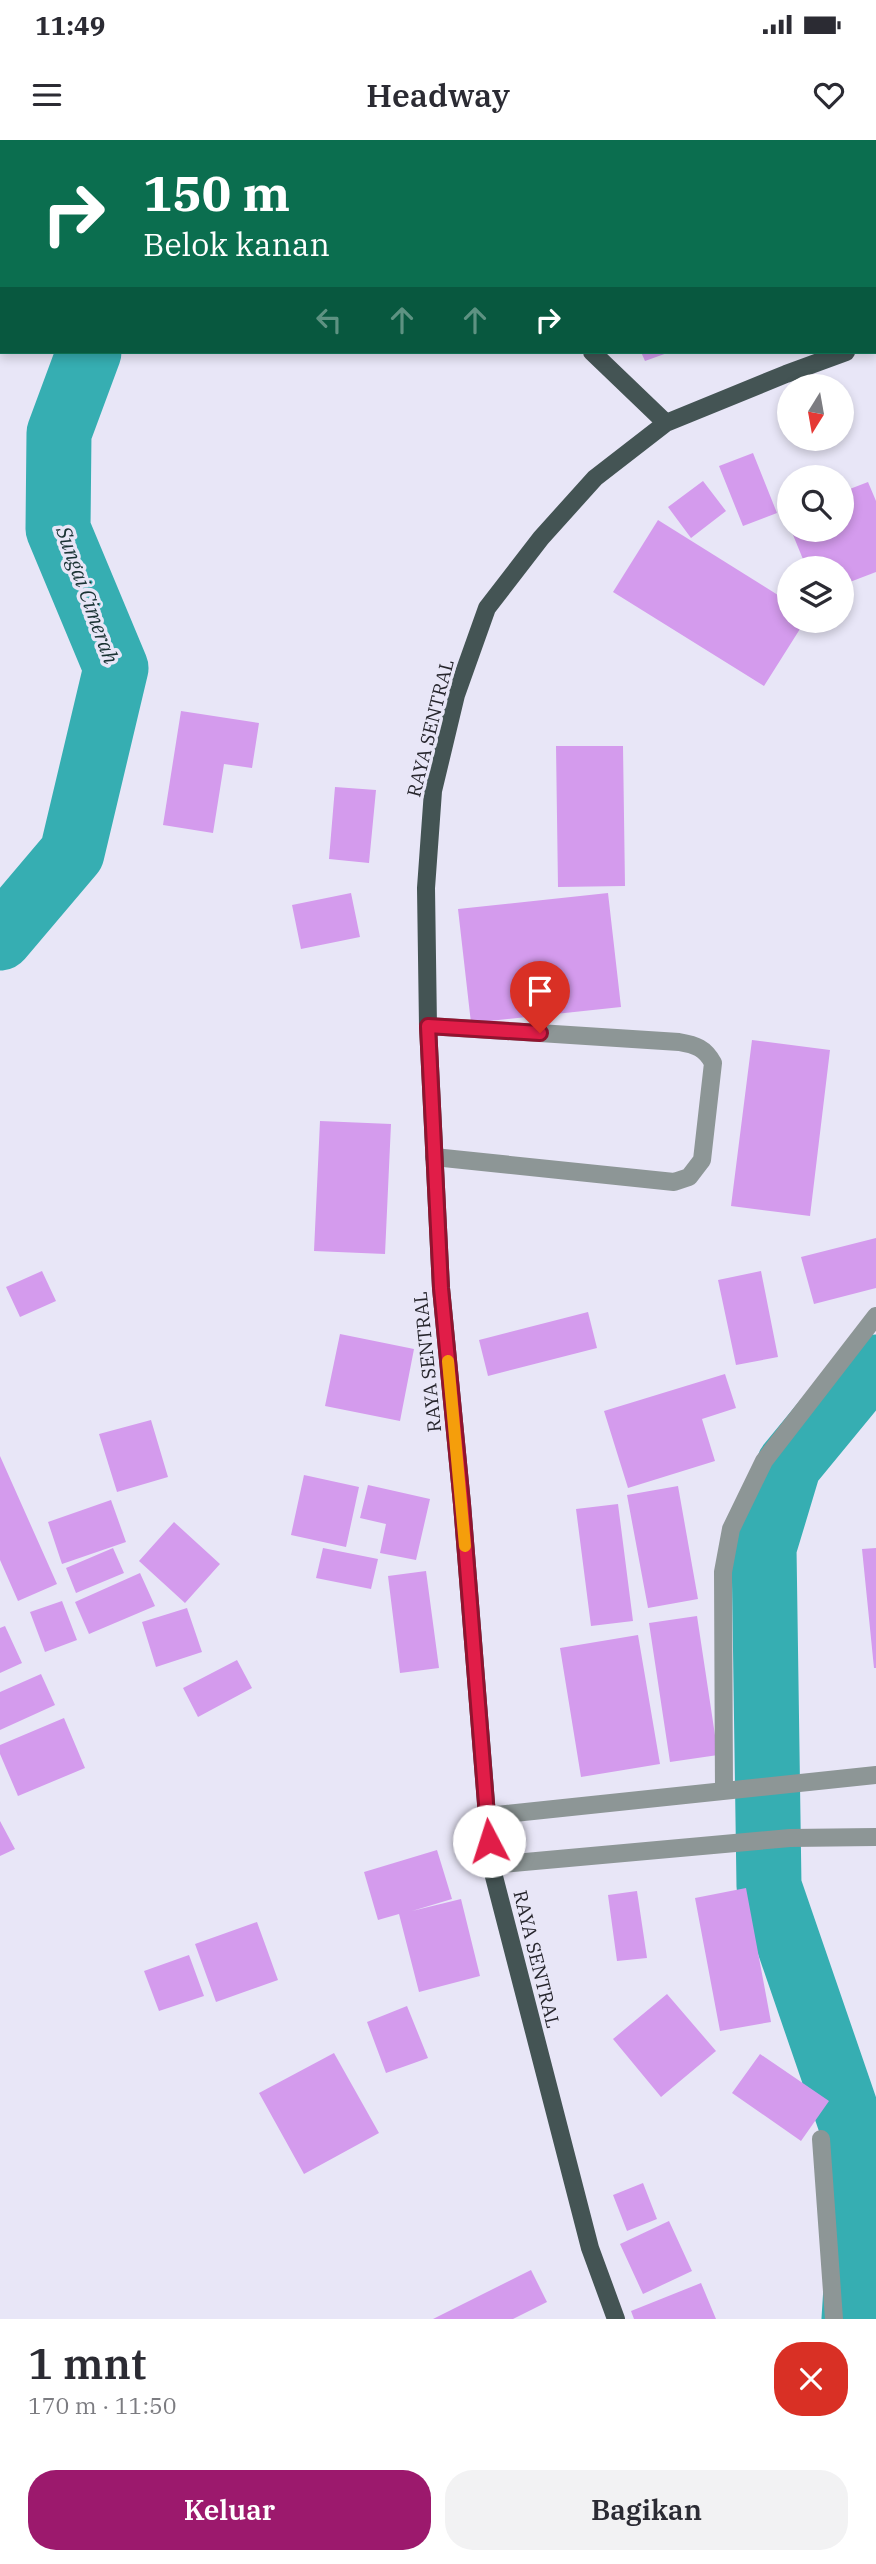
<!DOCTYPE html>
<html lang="id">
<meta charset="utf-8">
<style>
body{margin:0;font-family:"IBM Plex Serif",serif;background:#f2f2f3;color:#2b2b33;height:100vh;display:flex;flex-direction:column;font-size:26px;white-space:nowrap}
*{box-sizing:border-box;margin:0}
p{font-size:23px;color:#7c7c81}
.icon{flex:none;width:38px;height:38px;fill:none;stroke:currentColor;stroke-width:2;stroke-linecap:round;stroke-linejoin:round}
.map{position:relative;height:2179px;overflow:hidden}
.sheet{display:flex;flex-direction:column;background:#fff;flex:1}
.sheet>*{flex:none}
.hud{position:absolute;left:0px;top:0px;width:877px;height:214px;box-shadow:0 4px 10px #0003;background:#0b6e4f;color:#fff;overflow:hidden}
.needle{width:46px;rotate:191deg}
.buttons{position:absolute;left:777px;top:234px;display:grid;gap:14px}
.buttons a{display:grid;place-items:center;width:77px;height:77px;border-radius:50%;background:#fff;box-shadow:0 4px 10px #0003;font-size:35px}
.pin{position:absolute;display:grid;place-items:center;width:60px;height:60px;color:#fff;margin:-72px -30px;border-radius:50% 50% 50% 0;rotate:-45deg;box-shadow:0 0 7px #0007}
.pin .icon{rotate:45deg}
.me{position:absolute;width:77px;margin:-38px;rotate:355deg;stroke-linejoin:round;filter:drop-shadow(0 0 5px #0008)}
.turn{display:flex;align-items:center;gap:24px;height:147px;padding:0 28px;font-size:32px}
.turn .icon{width:91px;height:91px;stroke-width:2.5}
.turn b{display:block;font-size:49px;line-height:60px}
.lanes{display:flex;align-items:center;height:66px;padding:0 28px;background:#0003;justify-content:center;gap:35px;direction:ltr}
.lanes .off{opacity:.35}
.round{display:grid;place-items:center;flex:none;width:74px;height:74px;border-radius:28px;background:#f2f2f3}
.head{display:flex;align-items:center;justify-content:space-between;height:119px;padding:0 28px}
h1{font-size:42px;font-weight:600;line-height:52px}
.button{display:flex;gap:14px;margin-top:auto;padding:14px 28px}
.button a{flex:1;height:80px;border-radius:28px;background:#9c196d;color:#fff;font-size:28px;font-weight:600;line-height:80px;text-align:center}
.button a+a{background:#f2f2f3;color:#2b2b33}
.status{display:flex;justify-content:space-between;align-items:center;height:49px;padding:0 35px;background:#fff;direction:ltr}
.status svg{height:19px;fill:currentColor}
header{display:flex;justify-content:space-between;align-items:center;height:91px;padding:0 28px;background:#fff;font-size:32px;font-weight:600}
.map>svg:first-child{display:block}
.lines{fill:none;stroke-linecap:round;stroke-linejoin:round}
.river{stroke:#36aeb2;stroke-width:65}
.building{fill:#d49bed}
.minor{stroke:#8d9696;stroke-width:18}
.major{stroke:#445454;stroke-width:18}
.route-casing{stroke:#92132f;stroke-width:18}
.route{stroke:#e11d48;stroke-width:12}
.slow{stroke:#f59e0b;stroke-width:12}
.labels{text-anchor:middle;stroke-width:7;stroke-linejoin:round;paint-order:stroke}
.street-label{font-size:19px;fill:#26252c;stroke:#e8e6f7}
.water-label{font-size:21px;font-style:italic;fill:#193233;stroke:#e8e6f7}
</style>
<div class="status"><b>11:49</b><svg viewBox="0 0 49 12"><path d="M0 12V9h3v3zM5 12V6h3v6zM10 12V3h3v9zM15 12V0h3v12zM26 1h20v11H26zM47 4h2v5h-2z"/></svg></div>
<header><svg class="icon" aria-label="menu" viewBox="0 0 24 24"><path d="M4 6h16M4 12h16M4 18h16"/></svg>Headway<svg class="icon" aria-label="heart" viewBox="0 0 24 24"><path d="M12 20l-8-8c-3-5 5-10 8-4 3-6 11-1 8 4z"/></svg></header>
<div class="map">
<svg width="876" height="2179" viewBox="0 0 876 2179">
<rect width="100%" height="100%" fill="#e8e6f7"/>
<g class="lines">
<path class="river" d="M 489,2 L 492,0
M 0,798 L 72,713 L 116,528 L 58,389 L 59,293 L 89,212
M 854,2179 L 858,2116 L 856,1999 L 769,1746 L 764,1408 L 789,1325 L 859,1240 L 876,1227"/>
</g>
<path class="building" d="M 641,212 L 670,212 L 645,221 Z
M 753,313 L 777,373 L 743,386 L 719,326 Z
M 703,341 L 726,371 L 691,398 L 668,367 Z
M 868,342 L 876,361 L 876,432 L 842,445 L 842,429 L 807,429 L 791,390 L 842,390 L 842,352 Z
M 658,380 L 789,462 L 789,481 L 805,481 L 764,546 L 613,452 Z
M 181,571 L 259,583 L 252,628 L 224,624 L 213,693 L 163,685 Z
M 556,606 L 623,606 L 625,746 L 558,747 Z
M 335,647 L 376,650 L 369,723 L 329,719 Z
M 351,753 L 360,797 L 301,809 L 292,765 Z
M 608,753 L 621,867 L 471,883 L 458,769 Z
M 752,900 L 830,910 L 810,1076 L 731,1066 Z
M 320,981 L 391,984 L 385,1114 L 314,1111 Z
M 876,1098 L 876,1148 L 814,1164 L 801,1117 Z
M 42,1131 L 56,1161 L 20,1177 L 6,1147 Z
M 761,1131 L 778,1217 L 736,1225 L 718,1140 Z
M 588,1172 L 597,1208 L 488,1236 L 479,1200 Z
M 340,1194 L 414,1209 L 400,1281 L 325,1266 Z
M 725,1234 L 736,1268 L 702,1279 L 715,1321 L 628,1348 L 604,1271 Z
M 151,1280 L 168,1337 L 117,1352 L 99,1294 Z
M 0,1316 L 57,1444 L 18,1461 L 0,1420 Z
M 304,1335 L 359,1347 L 346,1407 L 291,1395 Z
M 368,1345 L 430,1359 L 416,1420 L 380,1413 L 386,1384 L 360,1378 Z
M 678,1346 L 698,1459 L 648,1468 L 627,1355 Z
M 111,1360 L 126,1402 L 62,1424 L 48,1382 Z
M 618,1364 L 633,1481 L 591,1486 L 576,1369 Z
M 174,1382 L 220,1424 L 185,1463 L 139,1421 Z
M 113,1408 L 124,1433 L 76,1453 L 66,1428 Z
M 323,1408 L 378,1419 L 371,1449 L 316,1438 Z
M 876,1408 L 876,1528 L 874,1528 L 862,1409 Z
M 426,1431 L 439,1528 L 400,1533 L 388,1436 Z
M 140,1433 L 155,1466 L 89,1494 L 75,1462 Z
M 62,1461 L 77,1500 L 45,1512 L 30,1472 Z
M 187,1468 L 202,1512 L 156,1527 L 142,1482 Z
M 697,1476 L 718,1615 L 670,1622 L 649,1483 Z
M 5,1486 L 22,1523 L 0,1533 L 0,1488 Z
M 638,1495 L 660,1624 L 581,1637 L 560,1508 Z
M 237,1520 L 252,1548 L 198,1577 L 183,1548 Z
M 41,1534 L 55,1565 L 0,1590 L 0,1552 Z
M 64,1578 L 85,1628 L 18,1656 L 0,1614 L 0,1605 Z
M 0,1681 L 15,1709 L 0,1716 Z
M 437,1710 L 452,1759 L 412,1771 L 461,1759 L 480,1836 L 419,1852 L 399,1774 L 378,1780 L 364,1732 Z
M 746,1748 L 771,1882 L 720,1891 L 695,1758 Z
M 637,1751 L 647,1818 L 617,1821 L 608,1755 Z
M 257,1782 L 278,1840 L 216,1862 L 195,1804 Z
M 189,1815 L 204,1856 L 159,1871 L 144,1831 Z
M 667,1854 L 716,1911 L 661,1957 L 613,1899 Z
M 407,1866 L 428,1918 L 386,1933 L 367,1882 Z
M 334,1913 L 379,1993 L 304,2034 L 259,1953 Z
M 760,1914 L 829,1961 L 801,2001 L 732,1953 Z
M 643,2043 L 657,2079 L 627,2091 L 613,2055 Z
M 669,2081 L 692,2131 L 643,2154 L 620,2104 Z
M 531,2130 L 547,2162 L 513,2179 L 433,2179 Z
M 701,2143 L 716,2179 L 634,2179 L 631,2171 Z"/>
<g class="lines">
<path class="minor" d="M 428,886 L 679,902 C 696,905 705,908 713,923 L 702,1020 L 689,1037 L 674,1042 L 434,1017
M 724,1651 L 723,1432 L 731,1389 L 764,1321 L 876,1176
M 487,1676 L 876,1635
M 491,1725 L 790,1698 L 876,1697
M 821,1999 L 834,2179"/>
<path class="major" d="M 382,0 L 383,2
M 875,201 L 876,201
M 592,212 L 666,283
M 616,2179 L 590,2108 L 491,1725 L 462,1364 L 441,1148 L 428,886 L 426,748 L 433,651 L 456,555 L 487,468 L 541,398 L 595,338 L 666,283 L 786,234 L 846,212"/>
</g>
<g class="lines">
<g class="route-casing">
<path id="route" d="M 489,1701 L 462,1364 L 441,1148 L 428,886 L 540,893"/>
</g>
<use href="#route" class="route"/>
<path class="slow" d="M 448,1221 L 465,1406"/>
</g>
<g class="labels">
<g class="street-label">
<text transform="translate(430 588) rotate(-76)" y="7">RAYA SENTRAL</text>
<text transform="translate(427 1222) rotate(-96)" y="7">RAYA SENTRAL</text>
<text transform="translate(537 1819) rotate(76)" y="7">RAYA SENTRAL</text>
</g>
<g class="water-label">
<text transform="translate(87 455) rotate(70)" y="7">Sungai Cimerah</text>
</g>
</g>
</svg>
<div class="buttons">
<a><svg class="needle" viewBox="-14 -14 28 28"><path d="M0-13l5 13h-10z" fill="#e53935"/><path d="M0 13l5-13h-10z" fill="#7c7c81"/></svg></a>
<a><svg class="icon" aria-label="search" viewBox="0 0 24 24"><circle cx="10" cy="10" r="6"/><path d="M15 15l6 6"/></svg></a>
<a><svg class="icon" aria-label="layers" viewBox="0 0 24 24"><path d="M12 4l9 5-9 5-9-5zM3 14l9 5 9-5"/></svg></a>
</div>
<div class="pin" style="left:540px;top:893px;background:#d93025"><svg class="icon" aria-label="arrive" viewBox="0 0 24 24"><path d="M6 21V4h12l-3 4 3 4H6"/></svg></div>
<svg class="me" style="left:489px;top:1701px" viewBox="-20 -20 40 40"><circle r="19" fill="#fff"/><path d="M0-13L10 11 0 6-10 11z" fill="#e11d48"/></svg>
<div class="hud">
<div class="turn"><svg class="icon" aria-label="right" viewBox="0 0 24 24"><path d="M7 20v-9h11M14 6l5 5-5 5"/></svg><div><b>150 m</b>Belok kanan</div></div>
<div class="lanes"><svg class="icon off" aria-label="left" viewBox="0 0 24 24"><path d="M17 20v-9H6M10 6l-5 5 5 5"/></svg><svg class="icon off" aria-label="ahead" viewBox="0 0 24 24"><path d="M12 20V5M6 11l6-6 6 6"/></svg><svg class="icon off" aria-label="ahead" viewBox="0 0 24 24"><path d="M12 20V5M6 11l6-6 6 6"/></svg><svg class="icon" aria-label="right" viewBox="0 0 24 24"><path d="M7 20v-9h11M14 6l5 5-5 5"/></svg></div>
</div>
</div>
<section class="sheet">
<div class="head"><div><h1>1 mnt</h1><p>170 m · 11:50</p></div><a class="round" style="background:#d93025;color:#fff"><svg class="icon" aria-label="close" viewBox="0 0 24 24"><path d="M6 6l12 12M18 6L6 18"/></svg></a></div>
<div class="button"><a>Keluar</a><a>Bagikan</a></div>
</section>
